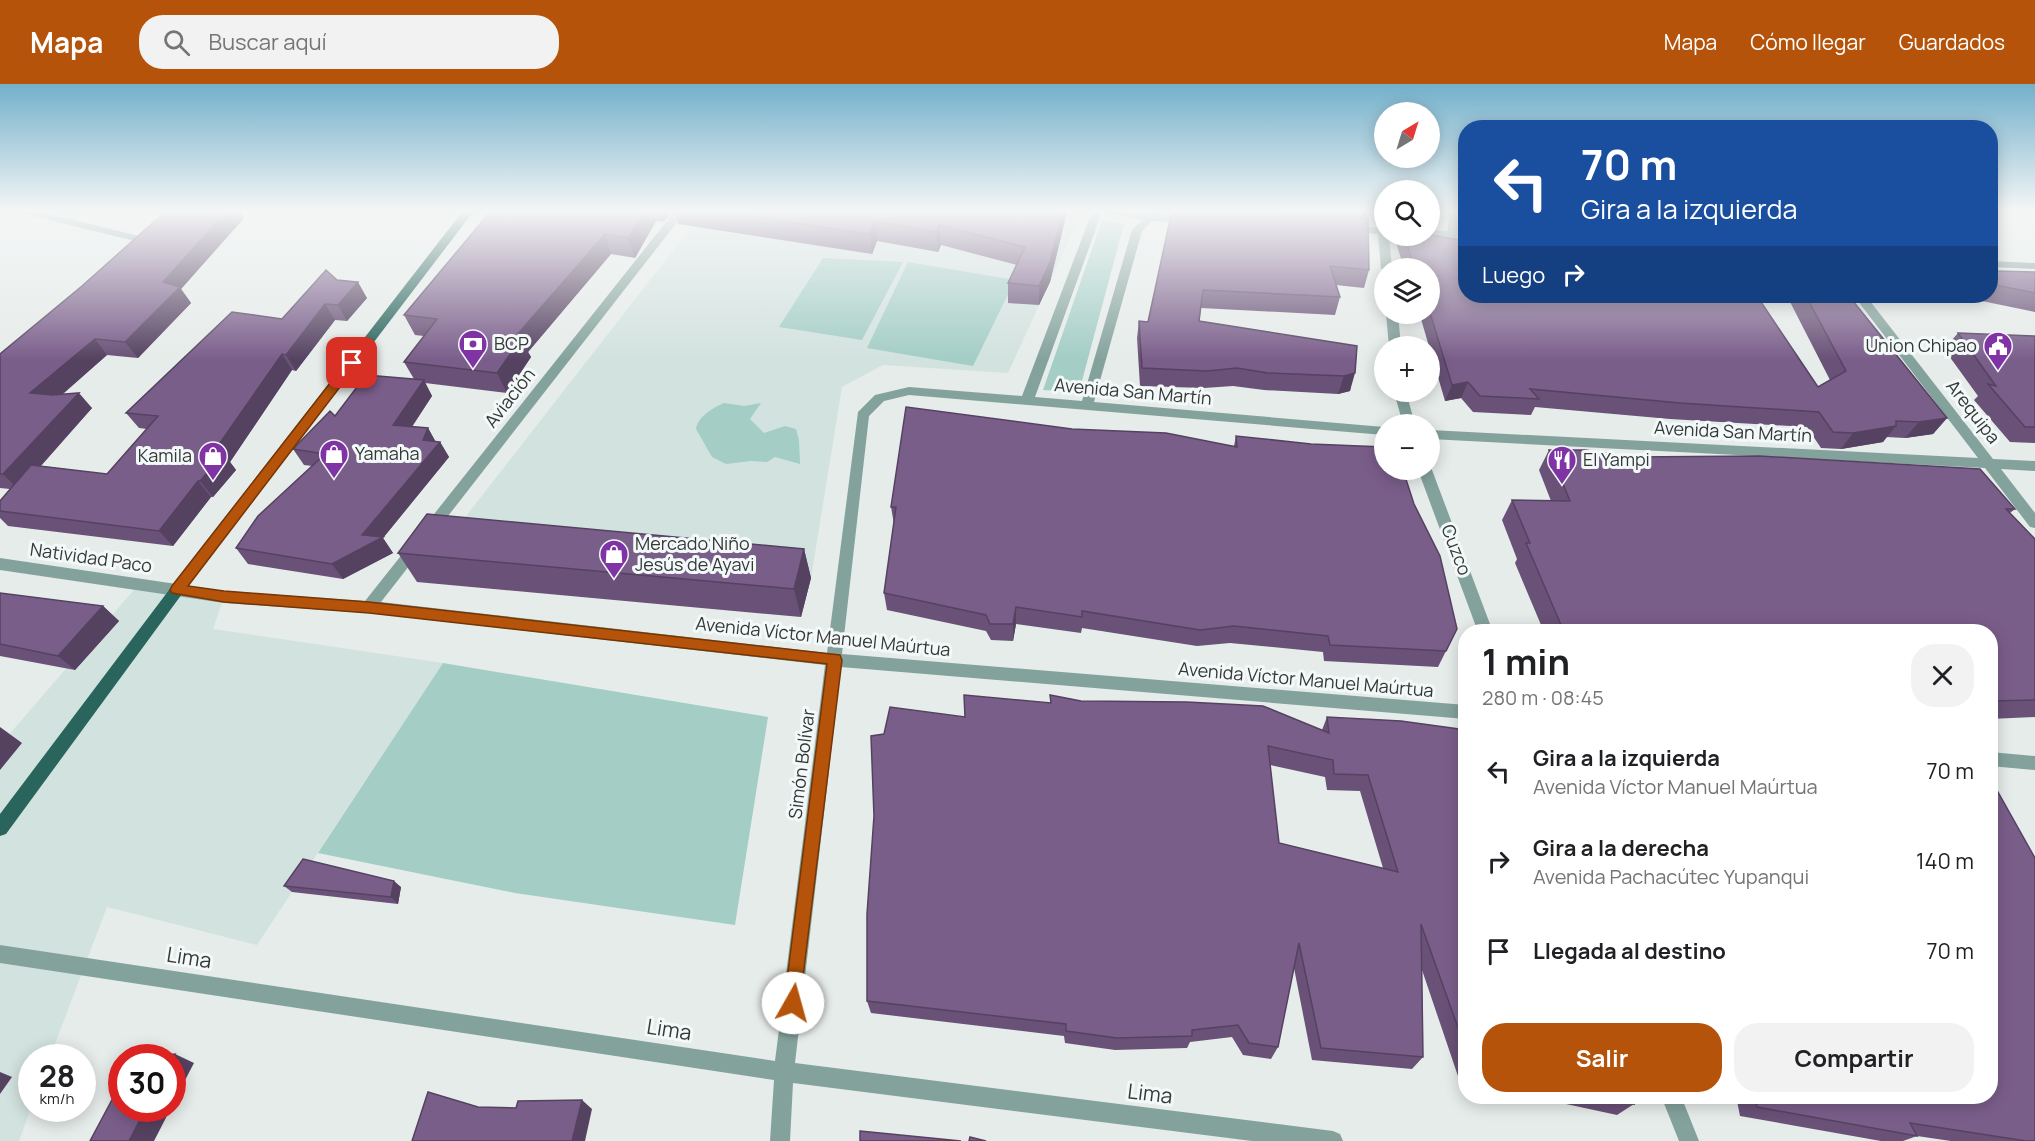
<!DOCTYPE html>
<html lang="es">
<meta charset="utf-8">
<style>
body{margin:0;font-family:Manrope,sans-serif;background:#f2f2f2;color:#202124;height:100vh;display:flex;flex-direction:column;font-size:22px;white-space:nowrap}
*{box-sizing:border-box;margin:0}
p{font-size:20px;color:#757577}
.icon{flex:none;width:33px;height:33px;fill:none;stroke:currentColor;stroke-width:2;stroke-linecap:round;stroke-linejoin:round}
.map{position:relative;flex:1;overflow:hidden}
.side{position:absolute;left:1458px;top:540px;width:540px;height:480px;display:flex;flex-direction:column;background:#fff;border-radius:24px;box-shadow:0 3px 15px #0003}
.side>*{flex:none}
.guide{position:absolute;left:1458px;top:36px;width:540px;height:183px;border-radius:24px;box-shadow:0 3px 15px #0003;background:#1a4fa0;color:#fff;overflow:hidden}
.needle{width:39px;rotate:38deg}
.buttons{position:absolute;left:1374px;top:18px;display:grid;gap:12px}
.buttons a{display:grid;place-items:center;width:66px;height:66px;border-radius:50%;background:#fff;box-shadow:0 3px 15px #0003;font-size:30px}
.speed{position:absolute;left:18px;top:960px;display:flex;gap:12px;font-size:30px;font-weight:700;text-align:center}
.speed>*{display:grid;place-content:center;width:78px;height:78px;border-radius:50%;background:#fff;box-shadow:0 3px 15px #0003;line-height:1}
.speed small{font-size:15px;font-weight:400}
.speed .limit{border:9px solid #d22;background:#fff;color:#111}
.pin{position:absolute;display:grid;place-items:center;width:51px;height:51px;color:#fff;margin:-26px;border-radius:12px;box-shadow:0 3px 9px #0006}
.me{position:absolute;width:66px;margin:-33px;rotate:7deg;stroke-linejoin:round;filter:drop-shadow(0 0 4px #0008)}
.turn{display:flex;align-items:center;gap:21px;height:126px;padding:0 24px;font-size:27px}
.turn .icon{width:78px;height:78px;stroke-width:2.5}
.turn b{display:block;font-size:42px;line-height:51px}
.then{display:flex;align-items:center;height:57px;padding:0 24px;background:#0003;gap:12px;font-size:22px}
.round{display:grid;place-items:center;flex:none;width:63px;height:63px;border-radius:24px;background:#f2f2f2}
.headline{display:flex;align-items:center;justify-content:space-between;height:102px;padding:0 24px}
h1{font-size:36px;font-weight:700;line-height:45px}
.primary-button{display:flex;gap:12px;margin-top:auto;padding:12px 24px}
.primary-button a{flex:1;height:69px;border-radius:24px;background:#b45309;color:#fff;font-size:24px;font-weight:700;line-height:69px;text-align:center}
.primary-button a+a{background:#f2f2f2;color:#202124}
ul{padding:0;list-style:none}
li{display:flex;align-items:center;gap:18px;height:90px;padding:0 24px}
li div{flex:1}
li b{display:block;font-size:22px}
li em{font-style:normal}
header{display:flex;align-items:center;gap:36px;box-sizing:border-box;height:84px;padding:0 30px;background:#b45309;color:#fff}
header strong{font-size:28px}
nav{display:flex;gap:33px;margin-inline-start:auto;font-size:21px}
.search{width:420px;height:54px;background:#f2f2f2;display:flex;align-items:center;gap:15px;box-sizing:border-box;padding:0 21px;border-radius:24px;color:#757577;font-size:22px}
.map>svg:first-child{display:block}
.built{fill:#d2e2df}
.green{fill:#a3cdc5}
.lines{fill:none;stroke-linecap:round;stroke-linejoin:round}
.minor{fill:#84a29c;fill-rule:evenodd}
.primary{fill:#2a655d;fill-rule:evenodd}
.wall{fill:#695177;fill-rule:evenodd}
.shaded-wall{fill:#554261}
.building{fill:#7a5e8a;stroke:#554261;stroke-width:1.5;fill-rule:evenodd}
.route{fill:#b45309;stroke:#753606;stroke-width:1.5}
.labels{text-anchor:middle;stroke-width:6;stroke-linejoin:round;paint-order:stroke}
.poi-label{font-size:18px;fill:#363838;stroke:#f3f9f8;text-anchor:start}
.street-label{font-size:18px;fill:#363838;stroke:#f3f9f8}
.near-street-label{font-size:21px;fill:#363838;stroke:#f3f9f8}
</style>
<header>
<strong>Mapa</strong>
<div class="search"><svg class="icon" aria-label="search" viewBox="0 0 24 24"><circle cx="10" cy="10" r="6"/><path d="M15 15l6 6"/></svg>Buscar aquí</div>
<nav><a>Mapa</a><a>Cómo llegar</a><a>Guardados</a></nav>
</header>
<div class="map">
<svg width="2035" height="1057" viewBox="0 0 2035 1057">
<rect width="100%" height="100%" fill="#e6ecea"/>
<path class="built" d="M 703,128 L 1082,128 L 1008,289 L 883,281 L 842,303 L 811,494 L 445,459 Z
M 139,500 L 224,513 L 213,545 L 443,579 L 257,861 L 107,823 L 50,973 L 32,974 L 31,1024 L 19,1057 L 0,1057 L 0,661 Z"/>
<path class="green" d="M 1102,136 L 1124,140 L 1079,308 L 1043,306 Z
M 823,174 L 903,178 L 862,256 L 779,243 Z
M 908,178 L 1015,196 L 973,282 L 867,264 Z
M 724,319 L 744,322 L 761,319 L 750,335 L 764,349 L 785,342 L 796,345 L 799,356 L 800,380 L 775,373 L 767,378 L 751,377 L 726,380 L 712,373 L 696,345 C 698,332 713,324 724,319 Z
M 443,579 L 768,633 L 735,841 L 515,809 L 318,769 Z"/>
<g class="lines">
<path class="minor" d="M 23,128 L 41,128 L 143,153 L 145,155 L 139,158 L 24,130 Z
M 674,128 L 685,128 L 381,518 L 827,569 L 858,328 L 875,311 L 909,303 L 1022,312 L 1092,128 L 1102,128 L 1035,313 L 1082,317 L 1132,146 L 1142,136 L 1112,130 L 1111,128 L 1147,130 L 1150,128 L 1160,128 L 1159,131 L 1194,134 L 1194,138 L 1190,139 L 1152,137 L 1142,147 L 1094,318 L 1384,343 L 1384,351 L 909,311 L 884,317 L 869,332 L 842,570 L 1466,621 L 1466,635 L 841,583 L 795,979 L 1333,1047 L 1340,1050 L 1343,1057 L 1252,1057 L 793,999 L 790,1057 L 770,1057 L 774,996 L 0,879 L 0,861 L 775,977 L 825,581 L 369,529 L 224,519 L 0,486 L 0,474 L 224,507 L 365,517 Z
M 1450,128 L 1460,128 L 1458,148 L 1466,149 L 1466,155 L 1427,152 L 1430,152 L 1430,146 L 1447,147 Z
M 1349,142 L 1384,144 L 1384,152 L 1389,152 L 1392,184 L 1384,184 L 1384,187 L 1381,184 L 1378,150 L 1345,147 L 1344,145 Z
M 1990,177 L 2035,179 L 2035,185 L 1990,183 Z
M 1854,212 L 1866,212 L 1993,375 L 2035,377 L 2035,387 L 2001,385 L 2035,429 L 2035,444 L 2030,443 L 1985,384 L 1430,355 L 1430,346 L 1978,374 Z
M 1386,230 L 1398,230 L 1401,262 L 1389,262 Z
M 1394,308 L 1406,308 L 1415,340 L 1403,340 Z
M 1430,383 L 1432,386 L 1493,548 L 1478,548 L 1418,386 L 1430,386 Z
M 1990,668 L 2035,672 L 2035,686 L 1990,682 Z
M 1661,1012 L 1681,1012 L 1699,1057 L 1679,1057 Z"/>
<path class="primary" d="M 462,128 L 473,128 L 182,510 L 6,750 L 0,752 L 0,730 L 172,502 Z"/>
</g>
<path class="wall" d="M 165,128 L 240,128 L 244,134 L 181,205 L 191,219 L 138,274 L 107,271 L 63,310 L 92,324 L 41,382 L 107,390 L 147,345 L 139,344 L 126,329 L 282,235 L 337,196 L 367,214 L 347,237 L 335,236 L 296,287 L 292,286 L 230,378 L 236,386 L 213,413 L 211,413 L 173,462 L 8,442 L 0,434 L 0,417 L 10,405 L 0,404 L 0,270 L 82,202 Z
M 490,128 L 672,128 L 663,138 L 656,137 L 635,174 L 611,170 L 528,268 L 531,273 L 507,309 L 425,299 L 432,312 L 412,343 L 428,344 L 435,357 L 440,358 L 449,373 L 383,454 L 393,469 L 343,495 L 248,480 L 236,464 L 312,382 L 304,381 L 293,365 L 335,332 L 414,295 L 404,278 L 424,252 L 415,251 L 404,231 Z
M 675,128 L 1067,128 L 1050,198 L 1039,221 L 1008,219 L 1008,199 L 1017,181 L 941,161 L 938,168 L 877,157 L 872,170 L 678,140 Z
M 1184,128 L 1367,128 L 1365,134 L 1369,186 L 1364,204 L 1336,201 L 1340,213 L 1335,231 L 1201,224 L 1199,237 L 1357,262 L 1350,307 L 1338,310 L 1264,306 L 1233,302 L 1204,304 L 1140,302 L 1137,254 L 1139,237 L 1148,238 Z
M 1400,152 L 1430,152 L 1818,303 L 1830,296 L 1787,212 L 1849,212 L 1947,334 L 1933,350 L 1905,354 L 1886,353 L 1883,358 L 1841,365 L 1821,364 L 1807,343 L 1670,335 L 1535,323 L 1531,331 L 1473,328 L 1461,314 L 1445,317 L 1421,235 L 1410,235 L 1411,230 L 1430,230 L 1430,184 L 1404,184 L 1397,162 Z
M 1997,187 L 2035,188 L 2035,228 L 1982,217 L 1983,212 L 1990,212 L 1990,194 Z
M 1958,249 L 2035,252 L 2035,359 L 2010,358 L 1974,316 L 1978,312 L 1944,265 Z
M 1072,345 L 1234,362 L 1236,352 L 1414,420 L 1457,545 L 1438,583 L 1324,577 L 1323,568 L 1230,559 L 1197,562 L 1082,544 L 1081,549 L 1016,540 L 1013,557 L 991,556 L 986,547 L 887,526 L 884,509 L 894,440 L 891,423 Z
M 1549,366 L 2015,425 L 2010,429 L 2035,455 L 2035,633 L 1990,635 L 1990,548 L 1544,548 L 1515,479 L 1517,475 L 1502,436 L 1512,416 L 1551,417 L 1539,386 Z
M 804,465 L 811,494 L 801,533 L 417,498 L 398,469 Z
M 0,509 L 103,522 L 119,537 L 75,586 L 0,572 Z
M 1050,611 L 1081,617 L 1322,646 L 1327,633 L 1466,646 L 1466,999 L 1460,998 L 1422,886 L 1423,973 L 1412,985 L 1312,976 L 1294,884 L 1278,963 L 1271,975 L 1243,971 L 1232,953 L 1190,958 L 1187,964 L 1115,966 L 1065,959 L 1064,952 L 871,929 L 867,917 L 965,633 L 1050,619 ZM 1270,681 L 1325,693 L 1327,706 L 1360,707 L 1383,784 L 1279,759 Z
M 284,802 L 401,803 L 398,820 L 292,808 Z
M 1529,1012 L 1631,1012 L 1634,1020 L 1617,1031 Z
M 1736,1012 L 1990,1012 L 2035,1057 L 1951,1057 L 1917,1052 L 1903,1057 L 1881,1057 L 1740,1032 Z"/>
<path class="shaded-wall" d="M 226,128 L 240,128 L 244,134 L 181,205 L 191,219 L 138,274 L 125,258 L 163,198 Z
M 644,128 L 654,128 L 656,137 L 635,174 L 628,154 Z
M 660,128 L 672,128 L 663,138 Z
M 1063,128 L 1067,128 L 1050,198 L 1039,221 L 1039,202 Z
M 875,137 L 877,157 L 872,170 L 870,150 Z
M 939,141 L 941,161 L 938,168 L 936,148 Z
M 605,150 L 611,170 L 528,268 L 531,273 L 507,309 L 497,289 L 516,252 Z
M 358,198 L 367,214 L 347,237 L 338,221 Z
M 325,220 L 335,236 L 296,287 L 286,271 Z
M 95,255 L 107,271 L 45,325 L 30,309 Z
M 282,270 L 292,286 L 230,378 L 236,386 L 213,413 L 200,397 L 213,369 Z
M 1355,289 L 1350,307 L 1338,310 L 1344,292 Z
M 424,296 L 432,312 L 402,357 L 393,341 Z
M 1468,298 L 1461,314 L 1445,317 L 1452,301 Z
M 79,309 L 92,324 L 19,406 L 3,390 Z
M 1947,334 L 1933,350 L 1905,354 L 1919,338 Z
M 1896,342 L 1883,358 L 1841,365 L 1853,349 Z
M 428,344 L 437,360 L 440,358 L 449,373 L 383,454 L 393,469 L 343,495 L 332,480 L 362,451 L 423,356 Z
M 198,397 L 211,413 L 173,462 L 159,447 Z
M 804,465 L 811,494 L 801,533 L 794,505 Z
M 103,522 L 119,537 L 75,586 L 58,572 Z
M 1016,523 L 1016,540 L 1013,557 L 1013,540 Z
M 0,643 L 22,659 L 0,686 Z
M 394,797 L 401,803 L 398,820 L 391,813 Z
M 175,970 L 194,979 L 172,1021 L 172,974 Z
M 0,988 L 12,993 L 0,1010 Z
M 582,1016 L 592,1025 L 585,1057 L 572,1057 Z
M 146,1024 L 171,1024 L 154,1057 L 129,1057 Z"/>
<path class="building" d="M 165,128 L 226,128 L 163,198 L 180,203 L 125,258 L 95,255 L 30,309 L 52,311 L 79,309 L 3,390 L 0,390 L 0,270 L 82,202 Z
M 490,128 L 644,128 L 628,154 L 605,150 L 516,252 L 522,253 L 497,289 L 404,278 L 437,235 L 404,231 Z
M 721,128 L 1063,128 L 1050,178 L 1039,202 L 1008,199 L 1025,163 L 939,141 L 936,148 L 875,137 L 870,150 Z
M 1184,128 L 1266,128 L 1368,134 L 1369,186 L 1330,182 L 1340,213 L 1203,206 L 1199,237 L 1357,262 L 1355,289 L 1344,292 L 1268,289 L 1237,284 L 1207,287 L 1142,284 L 1139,237 L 1148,238 L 1171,131 Z
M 1430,151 L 1466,157 L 1466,212 L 1757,212 L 1818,303 L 1846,287 L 1806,212 L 1849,212 L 1947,334 L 1919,338 L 1896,337 L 1896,342 L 1853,349 L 1833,348 L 1819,328 L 1680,319 L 1530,305 L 1539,315 L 1480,312 L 1468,298 L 1452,301 L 1430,229 L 1430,184 L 1415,184 L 1404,152 Z
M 326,186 L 337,196 L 358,198 L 338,221 L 325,220 L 286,271 L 282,270 L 213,369 L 223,370 L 200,397 L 198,397 L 159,447 L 0,427 L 0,417 L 31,381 L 107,390 L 158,332 L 126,329 L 232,228 L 282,235 Z
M 1997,187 L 2035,188 L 2035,209 L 1995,201 Z
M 1958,249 L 2035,252 L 2035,343 L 2025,343 L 1988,300 L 1996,302 Z
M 366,291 L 424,296 L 393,341 L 428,344 L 423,356 L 440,358 L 362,451 L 383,453 L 332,480 L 236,464 L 258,432 L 325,370 L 293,365 L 330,327 L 335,332 Z
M 906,323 L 1072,345 L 1166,349 L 1237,363 L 1236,352 L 1311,360 L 1384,363 L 1384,386 L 1403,386 L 1414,420 L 1440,472 L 1457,545 L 1446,567 L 1330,561 L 1328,552 L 1234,542 L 1200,546 L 1082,527 L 1082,533 L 1016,523 L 1013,540 L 990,540 L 986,531 L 884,509 L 896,423 L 891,423 Z
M 1549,366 L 1585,366 L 1632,373 L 1759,372 L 1980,385 L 2015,425 L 2006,425 L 2035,455 L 2035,616 L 1990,617 L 1990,548 L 1564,548 L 1526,459 L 1530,459 L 1512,416 L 1570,417 Z
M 427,430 L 804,465 L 794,505 L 398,469 Z
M 0,509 L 103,522 L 58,572 L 0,560 Z
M 964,611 L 1051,619 L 1050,611 L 1081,617 L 1187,618 L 1263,622 L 1329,649 L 1327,633 L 1401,637 L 1466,646 L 1466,966 L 1421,840 L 1423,973 L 1321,964 L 1299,859 L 1278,963 L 1249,959 L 1238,941 L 1192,946 L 1192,952 L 1117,954 L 1066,947 L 1066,940 L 867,917 L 867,830 L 874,732 L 871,652 L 884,650 L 890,623 L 965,633 ZM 1268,662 L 1333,676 L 1334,690 L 1368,691 L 1398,788 L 1279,759 Z
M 1990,701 L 1994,701 L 2035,774 L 2035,1057 L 2026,1057 L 1910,1039 L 1917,1052 L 1757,1023 L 1755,1012 L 1990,1012 Z
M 303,775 L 394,797 L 391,813 L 284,802 Z
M 175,970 L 172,974 L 134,974 L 134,973 Z
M 122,997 L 122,1024 L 146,1024 L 129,1057 L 90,1057 Z
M 428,1008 L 478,1023 L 516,1024 L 518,1017 L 582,1016 L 572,1057 L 412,1057 Z
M 1596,1012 L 1631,1012 L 1634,1020 Z
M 860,1047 L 961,1057 L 860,1057 Z
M 970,1053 L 986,1057 L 969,1057 Z"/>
<linearGradient id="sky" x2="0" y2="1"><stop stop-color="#73b0cb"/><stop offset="0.46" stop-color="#f4f6f6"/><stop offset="1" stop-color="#f4f6f6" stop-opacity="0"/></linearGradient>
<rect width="2035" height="276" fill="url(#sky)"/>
<path class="route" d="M 352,275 L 356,276 L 356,282 L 188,502 L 224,507 L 369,518 L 840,571 L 842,576 L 799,925 L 793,928 L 787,925 L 784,919 L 827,580 L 369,529 L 224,518 L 172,509 L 170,506 L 172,502 L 348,276 Z"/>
<defs>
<g id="bank-pin" transform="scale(1.5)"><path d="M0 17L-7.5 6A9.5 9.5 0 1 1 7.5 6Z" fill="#8033a5" stroke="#f3f9f8"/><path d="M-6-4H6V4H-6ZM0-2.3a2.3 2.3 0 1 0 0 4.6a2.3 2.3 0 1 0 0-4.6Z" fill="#fff"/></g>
<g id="civic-pin" transform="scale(1.5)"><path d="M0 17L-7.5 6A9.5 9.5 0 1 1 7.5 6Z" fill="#8033a5" stroke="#f3f9f8"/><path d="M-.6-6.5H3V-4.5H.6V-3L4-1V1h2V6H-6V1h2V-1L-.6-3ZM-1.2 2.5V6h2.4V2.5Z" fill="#fff"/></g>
<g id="shop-pin" transform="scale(1.5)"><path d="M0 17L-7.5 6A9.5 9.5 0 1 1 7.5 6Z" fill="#8033a5" stroke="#f3f9f8"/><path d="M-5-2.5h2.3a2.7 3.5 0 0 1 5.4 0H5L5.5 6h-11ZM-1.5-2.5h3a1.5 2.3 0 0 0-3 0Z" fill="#fff"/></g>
<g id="restaurant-pin" transform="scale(1.5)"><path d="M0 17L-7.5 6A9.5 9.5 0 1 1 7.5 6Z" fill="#8033a5" stroke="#f3f9f8"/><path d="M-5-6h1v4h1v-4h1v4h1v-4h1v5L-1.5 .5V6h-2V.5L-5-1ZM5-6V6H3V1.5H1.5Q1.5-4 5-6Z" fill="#fff"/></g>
</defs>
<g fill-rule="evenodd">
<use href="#bank-pin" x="473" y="260"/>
<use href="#civic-pin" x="1998" y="262"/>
<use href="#shop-pin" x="334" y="370"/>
<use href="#shop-pin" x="213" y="372"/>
<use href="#restaurant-pin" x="1562" y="376"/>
<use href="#shop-pin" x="614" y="470"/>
</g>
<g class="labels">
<g class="poi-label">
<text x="494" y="266">BCP</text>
<text x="1977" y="268" text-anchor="end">Union Chipao</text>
<text x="355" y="376">Yamaha</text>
<text x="192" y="378" text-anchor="end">Kamila</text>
<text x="1583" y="382">El Yampi</text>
<text x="635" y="466">Mercado Niño<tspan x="635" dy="21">Jesús de Ayavi</tspan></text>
</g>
<g class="street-label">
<text transform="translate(1133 308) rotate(5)" y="6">Avenida San Martín</text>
<text transform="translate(510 314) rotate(-52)" y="6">Aviación</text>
<text transform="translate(1973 328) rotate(52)" y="6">Arequipa</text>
<text transform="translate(1733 348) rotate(3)" y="6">Avenida San Martín</text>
<text transform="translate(1456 466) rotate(69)" y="6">Cuzco</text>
<text transform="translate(91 474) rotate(8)" y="6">Natividad Paco</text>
<text transform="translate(823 553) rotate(6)" y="6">Avenida Víctor Manuel Maúrtua</text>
<text transform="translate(1306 596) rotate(5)" y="6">Avenida Víctor Manuel Maúrtua</text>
<text transform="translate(802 680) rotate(-83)" y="6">Simón Bolívar</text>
</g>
<g class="near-street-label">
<text transform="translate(189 874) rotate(9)" y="7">Lima</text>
<text transform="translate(669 946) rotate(9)" y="7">Lima</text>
<text transform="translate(1150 1010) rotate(7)" y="7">Lima</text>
</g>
</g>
</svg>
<div class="buttons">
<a><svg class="needle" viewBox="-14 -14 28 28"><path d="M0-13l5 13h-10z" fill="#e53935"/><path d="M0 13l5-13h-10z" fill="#757577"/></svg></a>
<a><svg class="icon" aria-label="search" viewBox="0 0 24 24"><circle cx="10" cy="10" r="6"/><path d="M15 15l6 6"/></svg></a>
<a><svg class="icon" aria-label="layers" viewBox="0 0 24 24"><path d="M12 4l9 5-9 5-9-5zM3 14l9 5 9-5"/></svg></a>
<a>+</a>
<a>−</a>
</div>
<div class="speed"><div>28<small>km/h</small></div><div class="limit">30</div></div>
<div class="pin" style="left:352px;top:279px;background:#d93025"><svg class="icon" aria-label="arrive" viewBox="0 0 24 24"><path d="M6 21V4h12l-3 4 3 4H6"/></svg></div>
<svg class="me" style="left:793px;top:919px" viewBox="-20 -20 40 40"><circle r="19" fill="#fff"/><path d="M0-13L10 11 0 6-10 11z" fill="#b45309"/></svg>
<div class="guide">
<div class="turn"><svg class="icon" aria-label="left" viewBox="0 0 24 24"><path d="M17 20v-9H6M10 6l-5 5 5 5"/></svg><div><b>70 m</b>Gira a la izquierda</div></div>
<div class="then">Luego<svg class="icon" aria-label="right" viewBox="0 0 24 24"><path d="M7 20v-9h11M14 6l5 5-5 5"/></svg></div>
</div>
<section class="side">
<div class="headline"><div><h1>1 min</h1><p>280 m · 08:45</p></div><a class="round"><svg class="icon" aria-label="close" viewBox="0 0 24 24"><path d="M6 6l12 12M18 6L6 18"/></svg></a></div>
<ul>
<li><svg class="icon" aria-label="left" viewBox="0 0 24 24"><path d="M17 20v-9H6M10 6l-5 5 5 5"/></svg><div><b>Gira a la izquierda</b><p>Avenida Víctor Manuel Maúrtua</p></div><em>70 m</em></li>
<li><svg class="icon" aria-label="right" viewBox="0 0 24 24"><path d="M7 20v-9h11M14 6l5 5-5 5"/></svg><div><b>Gira a la derecha</b><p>Avenida Pachacútec Yupanqui</p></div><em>140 m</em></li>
<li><svg class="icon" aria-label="arrive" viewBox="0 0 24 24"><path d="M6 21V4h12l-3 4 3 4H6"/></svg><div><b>Llegada al destino</b></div><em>70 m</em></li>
</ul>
<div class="primary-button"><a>Salir</a><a>Compartir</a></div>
</section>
</div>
